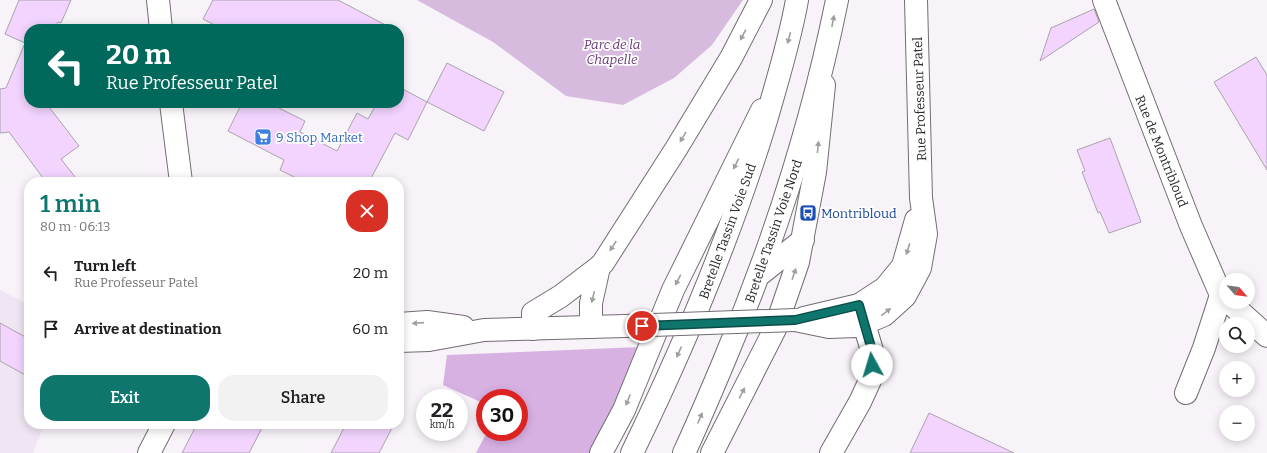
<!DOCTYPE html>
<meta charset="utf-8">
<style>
body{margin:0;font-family:Bitter,serif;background:#f2f2f2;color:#202124;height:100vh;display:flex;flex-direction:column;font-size:15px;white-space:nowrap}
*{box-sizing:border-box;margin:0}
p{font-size:13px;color:#757577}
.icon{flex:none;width:22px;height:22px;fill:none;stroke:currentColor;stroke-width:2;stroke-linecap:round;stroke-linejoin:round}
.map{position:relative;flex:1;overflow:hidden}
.sheet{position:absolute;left:24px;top:177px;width:380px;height:252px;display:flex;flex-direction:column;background:#fff;border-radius:16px;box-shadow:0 2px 10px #0003}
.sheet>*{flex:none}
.guide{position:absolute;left:24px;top:24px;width:380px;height:84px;border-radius:16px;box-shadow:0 2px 10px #0003;background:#00695c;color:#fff;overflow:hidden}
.needle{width:26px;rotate:118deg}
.buttons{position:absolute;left:1219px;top:273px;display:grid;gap:8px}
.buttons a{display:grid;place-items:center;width:36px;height:36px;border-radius:50%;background:#fff;box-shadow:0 2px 10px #0003;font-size:20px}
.speed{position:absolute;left:416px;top:389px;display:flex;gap:8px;font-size:20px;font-weight:700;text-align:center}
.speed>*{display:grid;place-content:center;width:52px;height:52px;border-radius:50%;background:#fff;box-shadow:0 2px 10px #0003;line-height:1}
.speed small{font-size:10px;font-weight:400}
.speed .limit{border:6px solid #d22;background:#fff;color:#111}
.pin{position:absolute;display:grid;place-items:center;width:34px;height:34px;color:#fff;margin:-17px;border:2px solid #fff;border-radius:50%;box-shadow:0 1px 4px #0007}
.me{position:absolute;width:44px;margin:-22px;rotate:354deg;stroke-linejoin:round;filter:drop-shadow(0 0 3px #0008)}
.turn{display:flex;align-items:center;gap:14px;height:84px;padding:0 16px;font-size:18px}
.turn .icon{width:52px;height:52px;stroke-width:2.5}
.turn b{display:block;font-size:28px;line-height:34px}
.round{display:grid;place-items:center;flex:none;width:42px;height:42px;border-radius:16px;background:#f2f2f2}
.headline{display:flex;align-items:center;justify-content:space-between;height:68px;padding:0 16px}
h1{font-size:24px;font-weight:600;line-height:30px;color:#0f766e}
.button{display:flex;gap:8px;margin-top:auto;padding:8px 16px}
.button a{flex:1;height:46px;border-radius:16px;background:#0f766e;color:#fff;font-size:16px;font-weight:600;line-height:46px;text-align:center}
.button a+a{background:#f2f2f2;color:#202124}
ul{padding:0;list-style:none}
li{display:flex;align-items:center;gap:12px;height:56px;padding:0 16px}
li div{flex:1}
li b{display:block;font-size:15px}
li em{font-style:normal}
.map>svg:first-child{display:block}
.built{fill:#f0e5f3}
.green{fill:#d7bbdf}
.forest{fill:#d8b1e3}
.building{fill:#f2d4fe;stroke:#a9a4ab}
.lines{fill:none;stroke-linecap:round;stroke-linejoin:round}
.minor-casing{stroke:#726d73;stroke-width:24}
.major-casing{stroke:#726d73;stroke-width:24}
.highway-casing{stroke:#726d73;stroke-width:24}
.minor{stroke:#fff;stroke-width:22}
.major{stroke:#fff;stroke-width:22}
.highway{stroke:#fff;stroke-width:22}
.minor-bridge-casing{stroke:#726d73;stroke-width:24;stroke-linecap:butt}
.minor-bridge{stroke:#fff;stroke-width:22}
.oneway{fill:#a09fa0}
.route-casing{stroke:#0a4d48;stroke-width:10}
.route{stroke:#0f766e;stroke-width:7}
.labels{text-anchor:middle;stroke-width:3.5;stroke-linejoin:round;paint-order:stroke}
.park-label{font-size:13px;font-style:italic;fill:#683875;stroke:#fff}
.street-label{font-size:13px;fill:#2b292c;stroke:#fff}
.shop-label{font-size:13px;fill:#366cbe;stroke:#fff;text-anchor:start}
.transit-label{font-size:13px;fill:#164399;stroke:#fff;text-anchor:start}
</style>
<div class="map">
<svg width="1267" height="453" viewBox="0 0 1267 453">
<rect width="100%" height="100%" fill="#f8f2f9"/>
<path class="built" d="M 0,290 L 29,305 L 29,424 L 44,424 L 33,453 L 0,453 Z"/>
<path class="green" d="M 417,0 L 743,0 L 712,45 L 674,78 L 623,105 L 566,96 L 493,42 Z"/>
<path class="forest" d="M 640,347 L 593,453 L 476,453 L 487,432 L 519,432 L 519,398 L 485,398 L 485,404 L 443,385 L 447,355 Z"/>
<path class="building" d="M 19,0 L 71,0 L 61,23 L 58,22 L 54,29 L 29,29 L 29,103 L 46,103 L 79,146 L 61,159 L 79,182 L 46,182 L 9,132 L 0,133 L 0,89 L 6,88 L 25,43 L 5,34 Z
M 213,0 L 338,0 L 393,29 L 222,29 L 203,19 Z
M 1094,9 L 1099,22 L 1040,61 L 1051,28 Z
M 1256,57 L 1267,75 L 1267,170 L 1214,82 Z
M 447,63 L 504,92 L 484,131 L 427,102 Z
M 399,87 L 427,102 L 408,140 L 395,133 L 369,182 L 304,182 L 280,170 L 284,160 L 228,131 L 242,103 L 269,103 L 305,121 L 300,132 L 337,151 L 357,113 L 368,119 L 377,103 L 399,103 Z
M 1110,138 L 1141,222 L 1109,233 L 1100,212 L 1098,213 L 1082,172 L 1085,171 L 1077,150 Z
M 0,323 L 29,339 L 29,377 L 0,361 Z
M 929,413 L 1014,453 L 910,453 Z
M 197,424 L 264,424 L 249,453 L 182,453 Z
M 346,424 L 394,424 L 379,453 L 331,453 Z"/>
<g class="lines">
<g class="minor-casing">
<path id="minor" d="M 158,0 L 161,29
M 1104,0 L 1191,226 L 1221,295 L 1226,299
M 171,103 L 181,182
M 759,275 L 803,240
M 1229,302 L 1267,336
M 804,318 L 859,305 L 885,288 L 903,266 L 916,220
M 795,320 L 829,327 L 856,326 L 865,323 L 884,315 L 905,296 L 920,268 L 926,234 L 921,198 L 916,0
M 399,324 L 427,322 L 463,327
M 399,341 L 429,340 L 484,330 L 625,326
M 1186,393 L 1204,348 L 1221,295
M 149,453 L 164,424
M 601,453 L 624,410 L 673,290 L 762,110
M 712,453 L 775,329 L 798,262 L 815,172 L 824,85
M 831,453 L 860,402 L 872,376 L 873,354 L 860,310"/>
</g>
<g class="major-casing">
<path id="major" d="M 591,327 L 591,303 L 599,267
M 533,329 L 533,313 L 561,296 L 599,267 L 603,263 L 676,149 L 731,58 L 761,0
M 684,453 C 698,423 711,392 724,361 C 773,245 812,124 837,0"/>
</g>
<g class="highway-casing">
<path id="highway" d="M 632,453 C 685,344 732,233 767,117 C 778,78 790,40 797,0"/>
</g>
<use href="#minor" class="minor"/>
<use href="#major" class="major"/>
<use href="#highway" class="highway"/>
<g class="minor-bridge-casing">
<path id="minor-bridge" d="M 625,326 L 795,320"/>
</g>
<use href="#minor-bridge" class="minor-bridge"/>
</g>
<defs><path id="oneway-solid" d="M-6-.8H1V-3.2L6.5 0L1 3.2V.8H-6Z"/></defs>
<g class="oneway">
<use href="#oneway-solid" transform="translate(833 21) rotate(-79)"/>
<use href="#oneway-solid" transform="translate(743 35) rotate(118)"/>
<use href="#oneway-solid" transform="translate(789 38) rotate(104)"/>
<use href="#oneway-solid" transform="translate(683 137) rotate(121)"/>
<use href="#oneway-solid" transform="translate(818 147) rotate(-84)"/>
<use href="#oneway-solid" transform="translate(736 164) rotate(116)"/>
<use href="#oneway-solid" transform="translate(613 246) rotate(123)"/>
<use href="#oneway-solid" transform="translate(908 249) rotate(107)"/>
<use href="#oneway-solid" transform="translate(794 274) rotate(-71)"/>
<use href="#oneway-solid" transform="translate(678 280) rotate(117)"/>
<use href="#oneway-solid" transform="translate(593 297) rotate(103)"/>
<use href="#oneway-solid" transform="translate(886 312) rotate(-37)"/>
<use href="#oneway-solid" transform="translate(418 323) rotate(176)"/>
<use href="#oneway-solid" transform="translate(679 352) rotate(114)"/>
<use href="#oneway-solid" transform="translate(742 393) rotate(-62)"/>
<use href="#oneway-solid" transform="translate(628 400) rotate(112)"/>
<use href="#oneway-solid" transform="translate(700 418) rotate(-67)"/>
</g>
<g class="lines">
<g class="route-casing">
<path id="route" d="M 642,326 L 795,320 L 859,305 L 873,354 L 872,365"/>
</g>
<use href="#route" class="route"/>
</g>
<defs>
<g id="supermarket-square" transform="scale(0.9)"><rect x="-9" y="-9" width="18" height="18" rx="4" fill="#3f7fe0" stroke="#fff"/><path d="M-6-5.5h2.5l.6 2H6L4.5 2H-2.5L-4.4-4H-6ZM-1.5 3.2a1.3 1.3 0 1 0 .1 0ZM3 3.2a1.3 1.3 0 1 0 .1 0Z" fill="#fff"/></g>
<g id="bus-square" transform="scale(0.9)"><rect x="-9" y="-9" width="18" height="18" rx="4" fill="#1a4fb4" stroke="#fff"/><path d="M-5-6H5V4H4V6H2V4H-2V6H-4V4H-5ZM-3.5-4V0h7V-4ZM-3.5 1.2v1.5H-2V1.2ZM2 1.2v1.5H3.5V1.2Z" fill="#fff"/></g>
</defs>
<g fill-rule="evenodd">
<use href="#supermarket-square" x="263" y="137"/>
<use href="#bus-square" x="808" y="213"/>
</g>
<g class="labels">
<g class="park-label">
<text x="612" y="49">Parc de la<tspan x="612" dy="15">Chapelle</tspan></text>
</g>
<g class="street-label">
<text transform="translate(919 99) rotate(-92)" y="5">Rue Professeur Patel</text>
<text transform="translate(1162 151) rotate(68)" y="5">Rue de Montribloud</text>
<text transform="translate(727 231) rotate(-70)" y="5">Bretelle Tassin Voie Sud</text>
<text transform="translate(773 231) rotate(-71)" y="5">Bretelle Tassin Voie Nord</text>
</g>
<g class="shop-label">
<text x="276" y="142">9 Shop Market</text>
</g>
<g class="transit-label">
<text x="821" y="218">Montribloud</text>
</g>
</g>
</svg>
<div class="buttons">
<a><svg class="needle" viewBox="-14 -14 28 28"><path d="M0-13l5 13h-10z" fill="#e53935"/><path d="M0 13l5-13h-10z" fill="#757577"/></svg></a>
<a><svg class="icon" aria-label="search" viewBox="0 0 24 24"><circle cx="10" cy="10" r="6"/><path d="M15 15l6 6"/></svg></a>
<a>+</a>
<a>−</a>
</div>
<div class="speed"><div>22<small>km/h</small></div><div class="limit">30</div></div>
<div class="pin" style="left:642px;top:326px;background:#d93025"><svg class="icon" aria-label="arrive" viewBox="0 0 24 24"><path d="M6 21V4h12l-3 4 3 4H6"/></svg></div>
<svg class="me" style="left:872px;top:365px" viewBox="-20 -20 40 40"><circle r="19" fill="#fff"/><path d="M0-13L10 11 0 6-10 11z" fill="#0f766e"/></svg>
<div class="guide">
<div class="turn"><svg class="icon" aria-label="left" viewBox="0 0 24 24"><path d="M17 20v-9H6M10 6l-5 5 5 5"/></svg><div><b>20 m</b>Rue Professeur Patel</div></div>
</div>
<section class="sheet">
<div class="headline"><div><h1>1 min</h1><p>80 m · 06:13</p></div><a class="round" style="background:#d93025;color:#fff"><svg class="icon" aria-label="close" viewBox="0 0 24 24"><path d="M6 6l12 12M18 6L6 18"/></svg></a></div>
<ul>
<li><svg class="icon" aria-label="left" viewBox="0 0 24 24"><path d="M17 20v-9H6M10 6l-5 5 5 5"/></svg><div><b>Turn left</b><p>Rue Professeur Patel</p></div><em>20 m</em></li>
<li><svg class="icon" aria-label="arrive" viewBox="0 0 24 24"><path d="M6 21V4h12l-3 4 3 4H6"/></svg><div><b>Arrive at destination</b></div><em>60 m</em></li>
</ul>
<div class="button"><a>Exit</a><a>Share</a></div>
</section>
</div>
